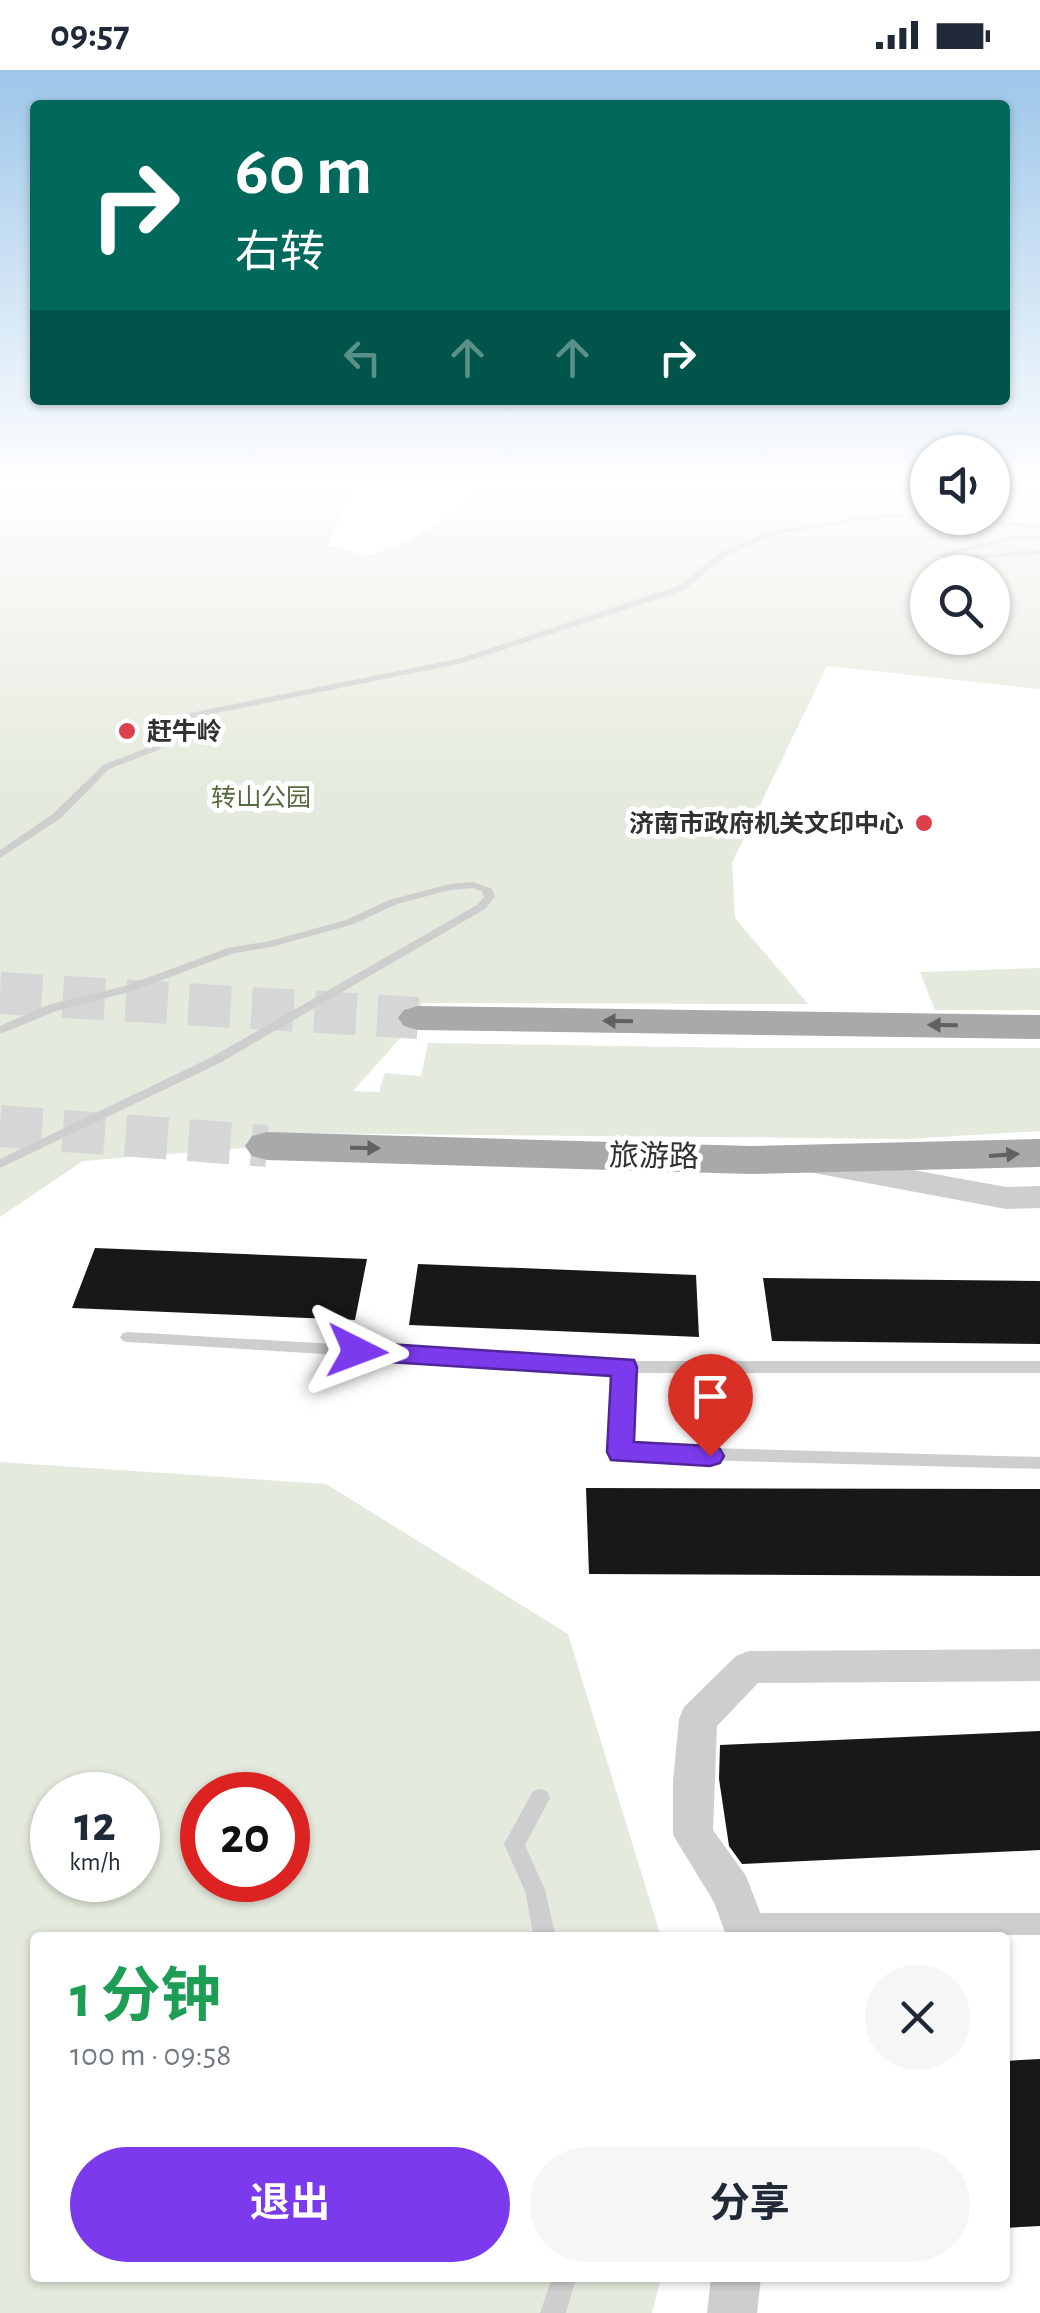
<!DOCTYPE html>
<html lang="zh">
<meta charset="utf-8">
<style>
body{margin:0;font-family:"Alegreya Sans","Noto Sans SC",sans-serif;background:#f6f6f7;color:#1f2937;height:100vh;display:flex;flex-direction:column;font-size:38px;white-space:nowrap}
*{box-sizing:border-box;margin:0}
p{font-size:32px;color:#747a83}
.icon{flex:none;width:55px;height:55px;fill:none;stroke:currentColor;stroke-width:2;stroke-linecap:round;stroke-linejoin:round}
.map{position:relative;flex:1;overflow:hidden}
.panel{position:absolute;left:30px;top:1862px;width:980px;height:350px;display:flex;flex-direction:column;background:#fff;border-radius:10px;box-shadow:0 2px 8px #0004}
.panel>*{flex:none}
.banner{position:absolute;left:30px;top:30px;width:980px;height:305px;border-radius:10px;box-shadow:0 2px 8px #0004;background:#00695c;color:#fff;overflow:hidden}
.fabs{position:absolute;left:910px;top:365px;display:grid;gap:20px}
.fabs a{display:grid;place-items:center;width:100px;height:100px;border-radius:50%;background:#fff;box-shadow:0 2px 8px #0004;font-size:50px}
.speed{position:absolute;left:30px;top:1702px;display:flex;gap:20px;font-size:50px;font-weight:700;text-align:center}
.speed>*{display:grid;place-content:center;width:130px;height:130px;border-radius:50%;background:#fff;box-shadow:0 2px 8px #0004;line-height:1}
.speed small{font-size:25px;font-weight:400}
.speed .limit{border:15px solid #d22;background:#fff;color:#111}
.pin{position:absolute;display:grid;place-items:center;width:85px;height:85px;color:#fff;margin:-102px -42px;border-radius:50% 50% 50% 0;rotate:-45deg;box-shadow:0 0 10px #0007}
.pin .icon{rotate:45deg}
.me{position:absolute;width:110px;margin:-55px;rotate:93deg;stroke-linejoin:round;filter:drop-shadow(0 0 8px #0008)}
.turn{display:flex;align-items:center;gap:35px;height:210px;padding:0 40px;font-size:45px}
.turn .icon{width:130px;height:130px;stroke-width:2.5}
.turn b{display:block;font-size:70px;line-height:85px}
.lanes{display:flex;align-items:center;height:95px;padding:0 40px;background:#0003;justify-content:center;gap:50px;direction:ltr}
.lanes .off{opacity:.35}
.round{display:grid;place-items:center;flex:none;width:105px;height:105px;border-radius:52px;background:#f6f6f7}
.head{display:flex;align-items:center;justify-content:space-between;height:170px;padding:0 40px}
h1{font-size:60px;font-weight:700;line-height:75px;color:#1e9e55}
.cta{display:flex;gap:20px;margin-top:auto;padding:20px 40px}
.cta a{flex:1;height:115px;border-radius:60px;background:#7c3aed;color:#fff;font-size:40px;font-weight:700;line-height:115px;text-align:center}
.cta a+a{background:#f6f6f7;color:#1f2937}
.status{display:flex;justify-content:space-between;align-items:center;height:70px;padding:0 50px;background:#fff;direction:ltr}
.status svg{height:28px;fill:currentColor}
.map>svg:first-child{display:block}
.green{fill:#e4eadd;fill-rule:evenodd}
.building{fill:#181818}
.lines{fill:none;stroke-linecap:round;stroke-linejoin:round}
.primary-tunnel{stroke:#d6d6d6;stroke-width:42;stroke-dasharray:42 21;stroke-linecap:butt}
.service{fill:#cecece;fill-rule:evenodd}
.minor{fill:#cecece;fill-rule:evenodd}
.tertiary{fill:#cecece;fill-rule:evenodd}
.primary{fill:#a9a9a9;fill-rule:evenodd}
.oneway{fill:#616161}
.route{fill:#7c3aed;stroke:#51269a;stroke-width:2.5}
.poi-dot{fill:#dc404b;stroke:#fff;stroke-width:4}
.labels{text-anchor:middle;stroke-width:10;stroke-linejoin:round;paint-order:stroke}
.far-poi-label{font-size:25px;font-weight:bold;fill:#313131;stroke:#fff;text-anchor:start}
.far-park-label{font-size:25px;fill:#546b40;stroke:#fff}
.street-label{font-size:30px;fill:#313131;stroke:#fff}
</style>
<div class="status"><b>09:57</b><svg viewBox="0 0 49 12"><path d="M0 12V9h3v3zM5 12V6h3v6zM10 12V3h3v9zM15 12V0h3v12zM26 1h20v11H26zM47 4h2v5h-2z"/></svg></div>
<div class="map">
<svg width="1040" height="2243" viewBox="0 0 1040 2243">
<rect width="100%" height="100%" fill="#fff"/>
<path class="green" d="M 0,410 L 356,410 L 328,475 L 367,486 L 404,473 L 466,436 L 479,410 L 927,410 L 928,448 L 992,448 L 993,410 L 1040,410 L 1040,619 L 827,596 L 732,793 L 735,848 L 808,934 L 422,933 L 418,948 L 353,1021 L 379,1022 L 385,1003 L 421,1006 L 428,973 L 752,978 L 1040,978 L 1040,1061 L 908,1069 L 288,1063 L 267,1076 L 83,1091 L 0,1147 ZM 928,502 L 992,502 L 992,568 L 928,568 Z
M 1040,898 L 1040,940 L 935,940 L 920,902 Z
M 0,1392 L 326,1414 L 568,1564 L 661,1867 L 35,1868 L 35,2208 L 661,2208 L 652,2243 L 0,2243 ZM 52,1725 L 138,1725 L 138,1810 L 52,1810 ZM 202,1725 L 288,1725 L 288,1810 L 202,1810 Z"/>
<path class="building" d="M 95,1178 L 367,1189 L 355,1250 L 72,1238 Z
M 418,1194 L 696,1205 L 699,1267 L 409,1255 Z
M 763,1208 L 1040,1211 L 1040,1274 L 772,1271 Z
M 586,1418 L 1040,1419 L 1040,1506 L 589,1504 Z
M 1040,1661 L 1040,1780 L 742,1794 L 729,1776 L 719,1709 L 720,1675 Z
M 1040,1989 L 1040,2156 L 1005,2158 L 1005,1991 Z"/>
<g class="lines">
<path class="primary-tunnel" d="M 0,923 L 418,948
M 0,1056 L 267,1076"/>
<path class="service" d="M 881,444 L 928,445 L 928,448 L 931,448 L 881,448 L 772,465 L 728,485 L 684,520 L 463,593 L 187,649 L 182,662 L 158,680 L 109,699 L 61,748 L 0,788 L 0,780 L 53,744 L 103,695 L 152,676 L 175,659 L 180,645 L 458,589 L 678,516 L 722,481 L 768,462 Z
M 933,448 L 956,448 L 1040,454 L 1040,458 L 936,450 Z
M 1040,465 L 1040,469 L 1007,471 L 951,484 L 960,486 L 1040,480 L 1040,484 L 960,490 L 936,485 L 1007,467 Z
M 473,812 L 492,819 L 495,827 L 485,839 L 218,994 L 0,1098 L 0,1089 L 210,988 L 477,835 L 484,827 L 482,821 L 473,818 L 450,820 L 397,834 L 354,854 L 271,877 L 234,883 L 133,921 L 56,941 L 0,964 L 0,956 L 48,935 L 125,916 L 228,878 L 270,871 L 346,850 L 389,830 L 450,814 Z
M 128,1262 L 625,1291 L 1040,1291 L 1040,1303 L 632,1303 L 629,1376 L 1040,1387 L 1040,1399 L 620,1388 L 614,1386 L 612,1382 L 617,1302 L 128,1272 L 123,1271 L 120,1267 L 123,1263 Z
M 540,1719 L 547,1721 L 550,1728 L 525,1775 L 545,1820 L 556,1868 L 534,1868 L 525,1821 L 504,1774 L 533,1721 Z
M 746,1843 L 1040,1843 L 1040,1865 L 746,1865 L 739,1861 L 735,1854 L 739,1847 Z
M 552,2208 L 576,2208 L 566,2243 L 540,2243 Z"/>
<path class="minor" d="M 1040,1579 L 1040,1611 L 758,1613 L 717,1656 L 713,1760 L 746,1806 L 770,1868 L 727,1868 L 714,1832 L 673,1765 L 673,1711 L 679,1649 L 684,1637 L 736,1586 L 749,1581 Z
M 711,2208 L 761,2208 L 757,2243 L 707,2243 Z"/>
<path class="tertiary" d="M 815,1082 L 1006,1117 L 1040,1116 L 1040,1138 L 1006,1139 L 803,1101 L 798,1093 L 803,1085 Z"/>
<path class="primary" d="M 418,936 L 1040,945 L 1040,969 L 418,960 L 404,956 L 398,948 L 404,940 Z
M 267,1062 L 751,1076 L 1040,1069 L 1040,1097 L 751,1104 L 267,1090 L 252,1086 L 245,1076 L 252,1066 Z"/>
</g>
<defs><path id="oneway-solid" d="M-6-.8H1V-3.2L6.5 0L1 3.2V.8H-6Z" transform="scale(2.5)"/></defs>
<g class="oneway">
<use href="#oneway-solid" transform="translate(618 951) rotate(-179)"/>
<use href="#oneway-solid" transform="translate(943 955) rotate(-179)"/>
<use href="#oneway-solid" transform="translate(365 1078) rotate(1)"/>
<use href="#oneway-solid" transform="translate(1004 1085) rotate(-4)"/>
</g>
<linearGradient id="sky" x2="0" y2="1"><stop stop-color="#9dc6e9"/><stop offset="0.57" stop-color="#fff"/><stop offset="1" stop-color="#fff" stop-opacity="0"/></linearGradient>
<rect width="1040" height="724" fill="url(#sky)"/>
<path class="route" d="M 357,1272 L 634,1290 L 637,1297 L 634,1372 L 710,1376 L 720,1379 L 724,1386 L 720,1393 L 710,1396 L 611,1390 L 607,1382 L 611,1306 L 357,1290 L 348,1287 L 345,1281 L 348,1274 Z"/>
<g class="poi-dot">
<circle cx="127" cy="661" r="10"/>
<circle cx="924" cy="753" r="10"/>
</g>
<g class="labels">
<g class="far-poi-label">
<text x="147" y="670">赶牛岭</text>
<text x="904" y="762" text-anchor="end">济南市政府机关文印中心</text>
</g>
<g class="far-park-label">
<text x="261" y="736">转山公园</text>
</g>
<g class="street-label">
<text transform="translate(654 1086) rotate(1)" y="10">旅游路</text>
</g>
</g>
</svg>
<div class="fabs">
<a><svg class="icon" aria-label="sound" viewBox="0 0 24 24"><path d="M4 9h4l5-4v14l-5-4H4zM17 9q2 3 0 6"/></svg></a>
<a><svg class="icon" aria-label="search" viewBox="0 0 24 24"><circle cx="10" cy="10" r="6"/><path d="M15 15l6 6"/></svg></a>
</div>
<div class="speed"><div>12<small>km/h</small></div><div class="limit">20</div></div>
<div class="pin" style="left:710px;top:1386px;background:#d93025"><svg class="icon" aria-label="arrive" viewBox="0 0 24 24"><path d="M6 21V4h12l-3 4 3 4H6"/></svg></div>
<svg class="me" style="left:357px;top:1281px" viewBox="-20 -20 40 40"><path d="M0-17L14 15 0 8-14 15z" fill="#7c3aed" stroke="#fff" stroke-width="4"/></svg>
<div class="banner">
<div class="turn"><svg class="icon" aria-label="right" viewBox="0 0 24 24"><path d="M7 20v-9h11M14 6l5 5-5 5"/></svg><div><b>60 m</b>右转</div></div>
<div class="lanes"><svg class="icon off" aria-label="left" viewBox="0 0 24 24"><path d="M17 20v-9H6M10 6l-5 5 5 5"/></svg><svg class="icon off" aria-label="ahead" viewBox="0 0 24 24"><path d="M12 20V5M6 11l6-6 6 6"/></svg><svg class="icon off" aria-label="ahead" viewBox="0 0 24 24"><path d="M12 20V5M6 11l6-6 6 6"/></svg><svg class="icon" aria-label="right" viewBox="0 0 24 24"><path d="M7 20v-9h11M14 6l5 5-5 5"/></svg></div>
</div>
<section class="panel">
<div class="head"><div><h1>1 分钟</h1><p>100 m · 09:58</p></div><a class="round"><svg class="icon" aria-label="close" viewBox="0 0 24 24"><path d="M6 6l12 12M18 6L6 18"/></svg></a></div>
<div class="cta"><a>退出</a><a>分享</a></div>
</section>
</div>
